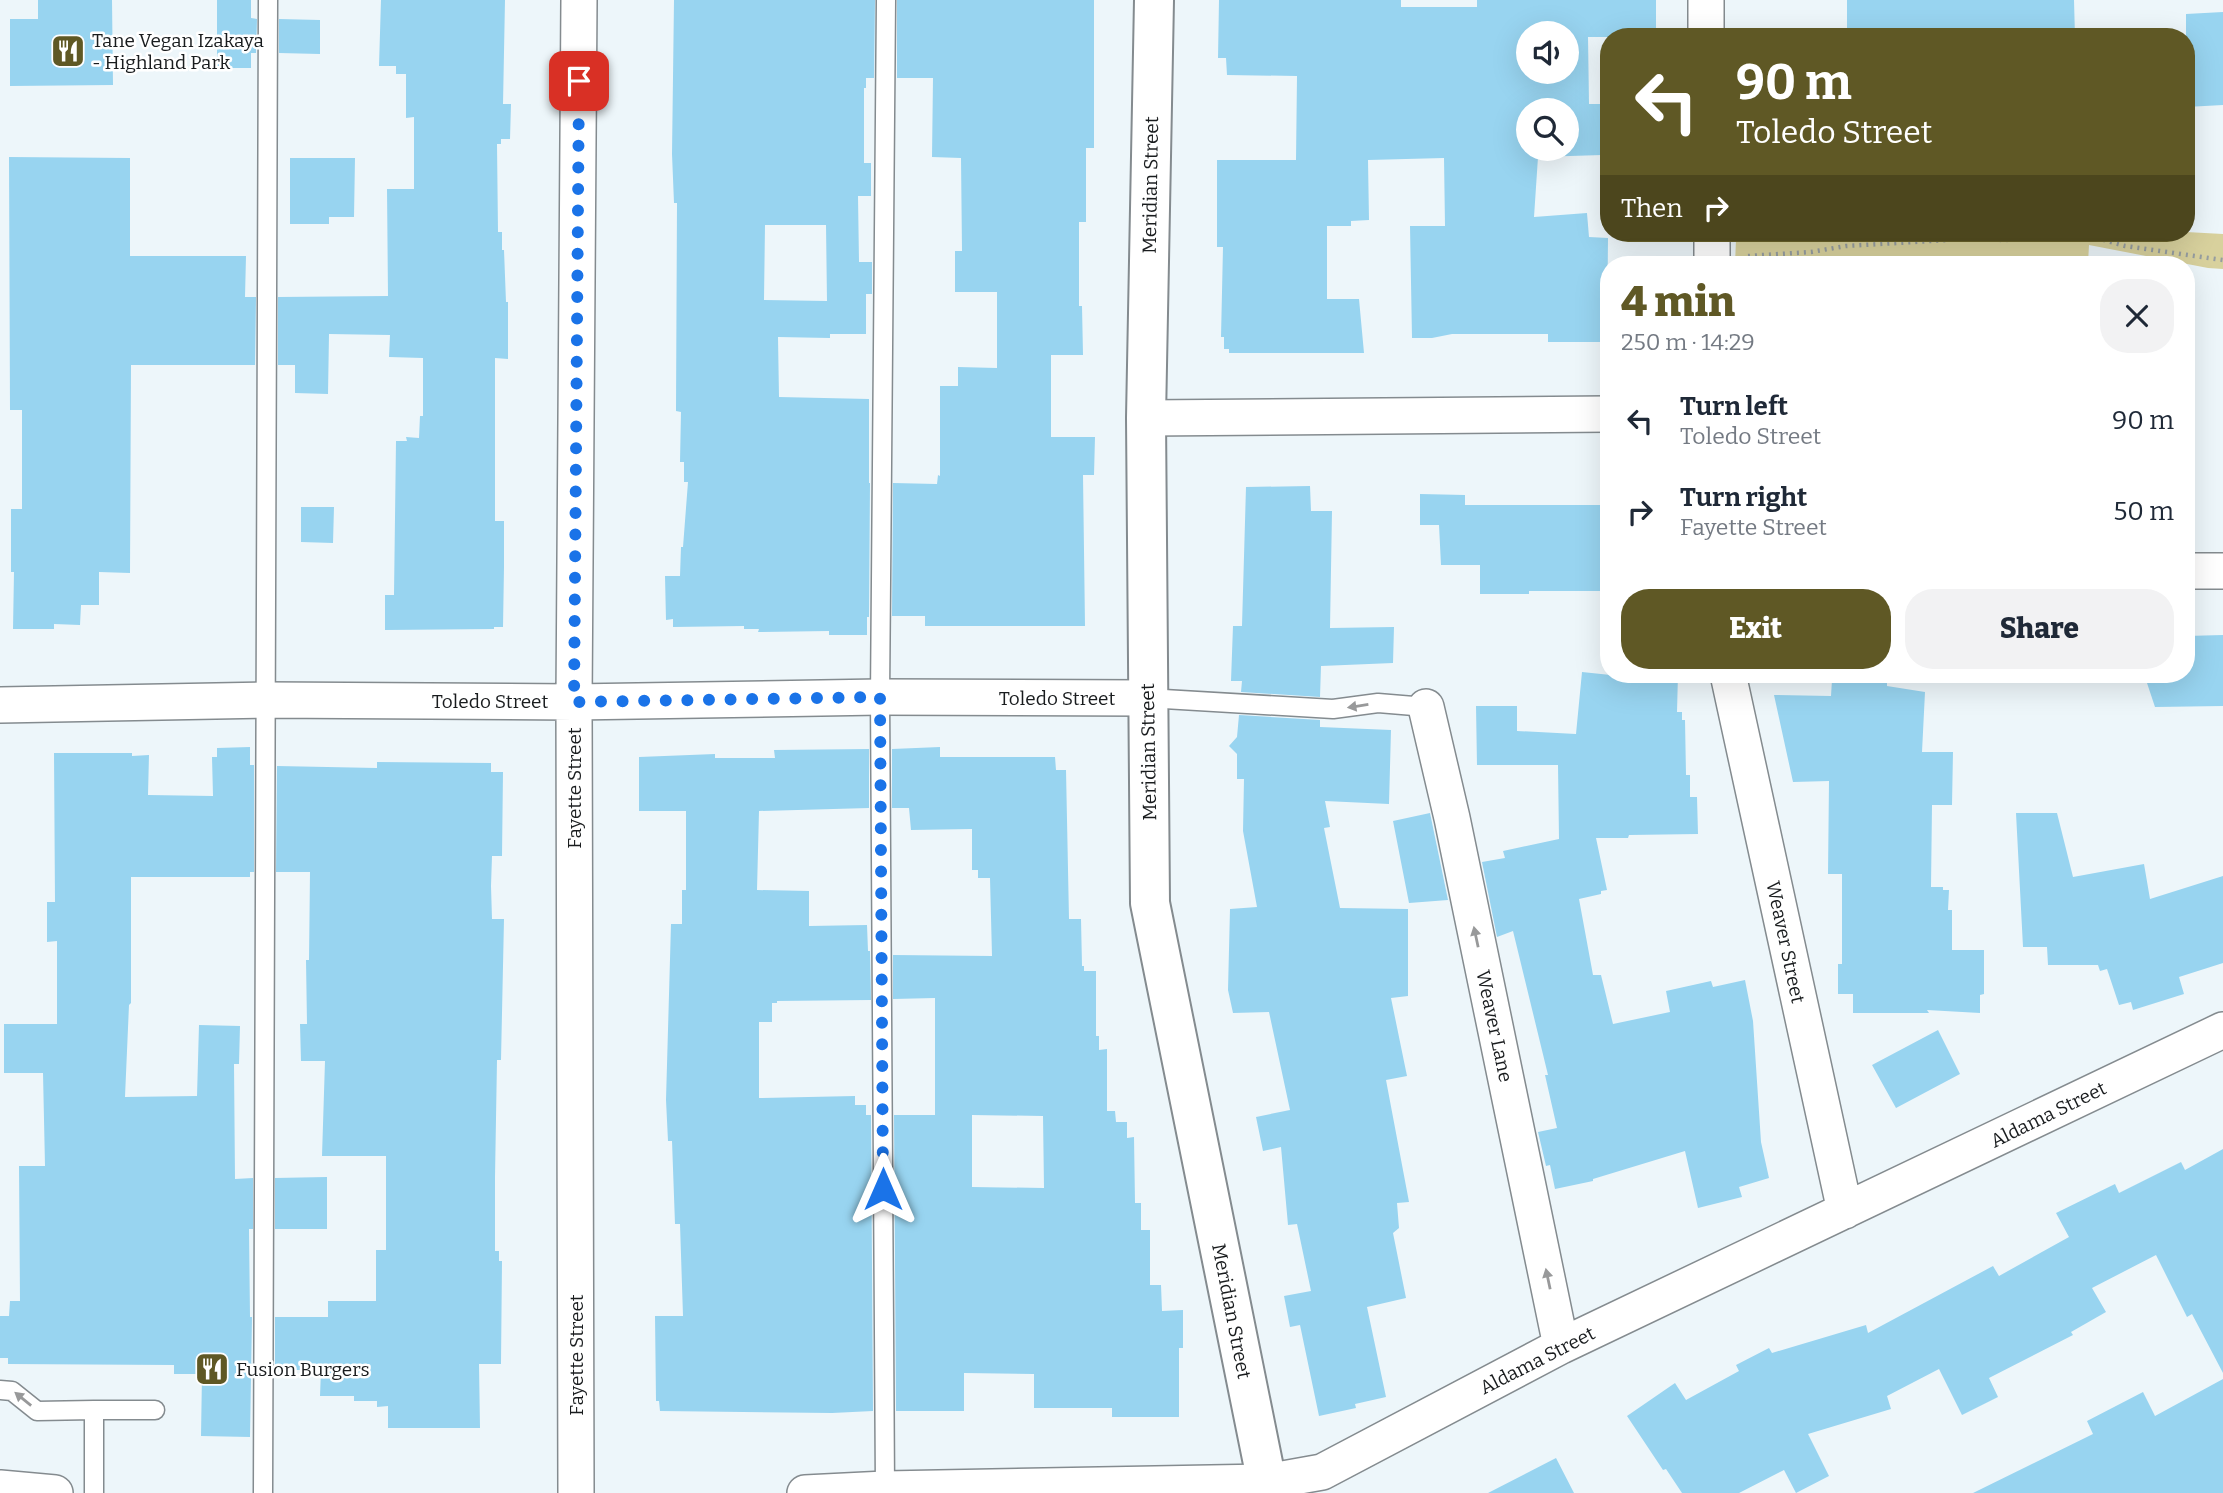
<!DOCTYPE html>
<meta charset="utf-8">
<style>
body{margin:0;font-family:Bitter,serif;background:#f2f2f3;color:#1f2937;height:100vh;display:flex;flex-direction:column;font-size:26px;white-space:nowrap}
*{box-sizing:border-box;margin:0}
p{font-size:23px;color:#747a83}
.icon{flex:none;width:38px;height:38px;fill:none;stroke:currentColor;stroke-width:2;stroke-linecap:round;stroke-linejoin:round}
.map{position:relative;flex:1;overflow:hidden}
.side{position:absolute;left:1600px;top:256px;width:595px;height:427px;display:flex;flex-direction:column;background:#fff;border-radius:28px;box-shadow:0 7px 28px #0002}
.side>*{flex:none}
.top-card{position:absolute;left:1600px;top:28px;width:595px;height:214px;border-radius:28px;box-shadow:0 7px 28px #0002;background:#5f5825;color:#fff;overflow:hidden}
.fabs{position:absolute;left:1516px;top:21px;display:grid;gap:14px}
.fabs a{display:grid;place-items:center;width:63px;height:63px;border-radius:50%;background:#fff;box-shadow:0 7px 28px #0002;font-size:35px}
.pin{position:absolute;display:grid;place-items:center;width:60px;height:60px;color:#fff;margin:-30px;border-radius:14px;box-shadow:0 4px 10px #0006}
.me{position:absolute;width:77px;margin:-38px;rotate:0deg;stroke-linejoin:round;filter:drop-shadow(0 0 5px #0008)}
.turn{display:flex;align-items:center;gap:24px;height:147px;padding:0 21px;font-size:32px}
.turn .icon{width:91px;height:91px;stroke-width:2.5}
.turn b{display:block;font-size:49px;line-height:60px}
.then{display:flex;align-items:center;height:66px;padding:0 21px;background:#0003;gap:14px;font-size:26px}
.round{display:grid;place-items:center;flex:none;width:74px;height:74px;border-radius:28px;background:#f2f2f3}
.head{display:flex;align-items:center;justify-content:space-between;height:119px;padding:0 21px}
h1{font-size:42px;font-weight:800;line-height:52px;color:#5f5825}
.primary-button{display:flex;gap:14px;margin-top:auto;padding:14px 21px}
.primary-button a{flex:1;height:80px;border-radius:28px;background:#5f5825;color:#fff;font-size:28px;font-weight:800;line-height:80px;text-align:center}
.primary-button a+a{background:#f2f2f3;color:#1f2937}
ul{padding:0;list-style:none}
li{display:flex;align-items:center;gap:21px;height:91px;padding:0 21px}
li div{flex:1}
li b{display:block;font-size:26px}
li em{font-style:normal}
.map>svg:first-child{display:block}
.green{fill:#d8d19d}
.building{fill:#98d4f0;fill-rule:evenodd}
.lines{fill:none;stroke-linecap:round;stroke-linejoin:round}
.service-casing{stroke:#848b8f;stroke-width:21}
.minor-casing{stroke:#848b8f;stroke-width:38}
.tertiary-casing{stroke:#848b8f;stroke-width:42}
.path{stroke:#969da0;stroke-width:4.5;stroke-dasharray:2 5;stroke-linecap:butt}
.service{stroke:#fff;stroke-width:18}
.minor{stroke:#fff;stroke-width:35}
.tertiary{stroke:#fff;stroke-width:38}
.oneway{fill:#98999a}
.route{stroke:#1a73e8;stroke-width:12;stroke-dasharray:0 21.6}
.labels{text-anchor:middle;stroke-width:5;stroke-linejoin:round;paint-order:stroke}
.poi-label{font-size:19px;fill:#191c1e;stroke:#fff;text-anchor:start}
.street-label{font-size:19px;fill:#191c1e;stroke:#fff}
</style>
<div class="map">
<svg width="2223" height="1493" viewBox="0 0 2223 1493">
<rect width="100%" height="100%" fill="#edf6fa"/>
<path class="green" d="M 2186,232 L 2223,234 L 2223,269 L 2208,268 L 2089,245 L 2088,264 L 1735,264 L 1736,240 L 1840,233 Z"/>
<path class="building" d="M 38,0 L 112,0 L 113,85 L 10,86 L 10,19 L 38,19 Z
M 217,0 L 251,0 L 251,18 L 257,19 L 256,53 L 251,53 L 251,68 L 217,68 Z
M 381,0 L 505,0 L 503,104 L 511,104 L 510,139 L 501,139 L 501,144 L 497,144 L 498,232 L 502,232 L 502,250 L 504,250 L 506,302 L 508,302 L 508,359 L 495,358 L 495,521 L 504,521 L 504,567 L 503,627 L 494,627 L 494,629 L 385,630 L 385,595 L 394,595 L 396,441 L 407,441 L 406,437 L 419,438 L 420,416 L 423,416 L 423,358 L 389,357 L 390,335 L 329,334 L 328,394 L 295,393 L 295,365 L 278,365 L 278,297 L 388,296 L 387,189 L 414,189 L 414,117 L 406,118 L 406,74 L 396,74 L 396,66 L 379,66 Z
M 674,0 L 875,0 L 874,78 L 866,78 L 866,88 L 864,88 L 864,163 L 871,163 L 871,196 L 858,196 L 859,262 L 872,262 L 872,294 L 866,294 L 866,334 L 830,334 L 830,338 L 778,337 L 779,397 L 869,399 L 869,483 L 870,483 L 869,617 L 867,617 L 867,635 L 829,635 L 829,631 L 758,632 L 759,629 L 744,629 L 744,626 L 673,627 L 673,619 L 666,620 L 665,576 L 680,576 L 681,547 L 683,547 L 688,482 L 684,482 L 684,462 L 680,462 L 681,412 L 676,411 L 677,203 L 674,203 L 672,154 ZM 765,225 L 826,225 L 827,301 L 764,300 Z
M 897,0 L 1094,0 L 1094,148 L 1086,148 L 1086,222 L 1079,222 L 1079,306 L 1082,306 L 1083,355 L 1051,355 L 1051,437 L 1095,437 L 1094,475 L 1083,475 L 1085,626 L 925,626 L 925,616 L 892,616 L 893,483 L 937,484 L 938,475 L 940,476 L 940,386 L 958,386 L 958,367 L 997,368 L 997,292 L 955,292 L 955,251 L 962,251 L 961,158 L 932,157 L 933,78 L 897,78 Z
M 1219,0 L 1401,0 L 1401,7 L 1477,7 L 1477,0 L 1656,0 L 1656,37 L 1588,37 L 1589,104 L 1600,104 L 1602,155 L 1538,157 L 1534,217 L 1587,213 L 1589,237 L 1608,238 L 1607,342 L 1548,342 L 1548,334 L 1452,334 L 1432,338 L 1412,338 L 1410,226 L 1445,226 L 1444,158 L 1368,160 L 1369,220 L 1351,221 L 1351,226 L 1327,226 L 1327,299 L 1359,299 L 1364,353 L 1229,353 L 1229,349 L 1224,349 L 1224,337 L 1221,337 L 1223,247 L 1217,247 L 1217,160 L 1296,160 L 1297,76 L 1227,75 L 1226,58 L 1218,58 ZM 1528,33 L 1566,33 L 1566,72 L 1528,72 ZM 1528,110 L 1566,110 L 1566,149 L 1528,149 Z
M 1847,0 L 2074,0 L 2075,37 L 1847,37 Z
M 2223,12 L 2223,105 L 2186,107 L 2186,14 Z
M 279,19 L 320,20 L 320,54 L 279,53 Z
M 9,157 L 130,158 L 130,256 L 246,256 L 245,297 L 256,297 L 255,365 L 131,365 L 130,573 L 99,572 L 99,605 L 81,605 L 80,625 L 54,624 L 54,629 L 13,629 L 14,572 L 11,572 L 11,509 L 22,509 L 22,410 L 10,410 Z
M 290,158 L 355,158 L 354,217 L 329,217 L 329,224 L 290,224 Z
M 1310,486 L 1311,511 L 1332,511 L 1330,628 L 1394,627 L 1393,663 L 1321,666 L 1320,697 L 1241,692 L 1242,681 L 1231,681 L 1233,626 L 1242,626 L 1246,487 Z
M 1420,494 L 1465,495 L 1465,505 L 1600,505 L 1602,591 L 1529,591 L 1529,594 L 1480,594 L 1480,565 L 1441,565 L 1439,525 L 1420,525 Z
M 301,507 L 334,507 L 333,543 L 301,542 Z
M 2223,635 L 2223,706 L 2155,707 L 2144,674 L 2186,674 L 2186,636 Z
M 1582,672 L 1639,678 L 1639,674 L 1678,674 L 1677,712 L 1682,712 L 1682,720 L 1685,720 L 1686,775 L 1690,775 L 1690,797 L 1697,797 L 1698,834 L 1629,835 L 1628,838 L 1596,838 L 1607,890 L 1601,891 L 1601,894 L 1579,899 L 1593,975 L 1601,975 L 1613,1024 L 1670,1012 L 1666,991 L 1711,981 L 1713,987 L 1745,980 L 1753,1021 L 1761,1142 L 1769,1178 L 1739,1187 L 1742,1197 L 1698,1208 L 1685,1151 L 1593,1179 L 1593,1181 L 1555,1189 L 1550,1165 L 1546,1166 L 1538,1132 L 1557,1128 L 1545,1075 L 1548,1075 L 1513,931 L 1497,937 L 1482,862 L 1505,858 L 1503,851 L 1559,839 L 1558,765 L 1477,765 L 1476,706 L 1517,706 L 1517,731 L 1576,734 Z
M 1832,680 L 1887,681 L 1887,686 L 1925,692 L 1922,752 L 1953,752 L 1952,805 L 1932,805 L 1931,887 L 1943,887 L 1943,890 L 1949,890 L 1948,910 L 1952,910 L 1952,950 L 1984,950 L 1984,994 L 1980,995 L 1980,1013 L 1927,1010 L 1929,1013 L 1853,1013 L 1853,994 L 1838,994 L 1838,964 L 1842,964 L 1842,874 L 1828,874 L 1829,781 L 1793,782 L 1774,695 L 1831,696 Z
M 1239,715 L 1320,720 L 1320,727 L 1391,730 L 1389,804 L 1325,801 L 1330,827 L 1324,828 L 1340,908 L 1408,909 L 1408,996 L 1391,998 L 1407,1076 L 1386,1080 L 1409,1202 L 1397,1203 L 1399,1228 L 1393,1233 L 1406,1298 L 1367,1307 L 1386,1397 L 1355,1404 L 1356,1408 L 1319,1416 L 1300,1325 L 1290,1327 L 1284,1296 L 1311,1291 L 1297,1224 L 1288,1225 L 1281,1147 L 1263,1151 L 1256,1117 L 1290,1110 L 1269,1012 L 1233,1013 L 1228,990 L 1230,909 L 1257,907 L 1243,831 L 1244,779 L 1237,779 L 1237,754 L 1229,746 L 1237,737 Z
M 250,747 L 250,765 L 254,765 L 254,872 L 250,872 L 250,877 L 131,877 L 131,1003 L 129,1005 L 125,1097 L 197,1096 L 199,1025 L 240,1026 L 239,1064 L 234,1064 L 235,1179 L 253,1178 L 253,1229 L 249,1229 L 250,1317 L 252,1317 L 250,1437 L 201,1436 L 202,1374 L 174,1374 L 174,1365 L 8,1364 L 8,1358 L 0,1358 L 0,1316 L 9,1316 L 10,1301 L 20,1301 L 19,1166 L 45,1166 L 43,1073 L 4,1073 L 4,1024 L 57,1024 L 57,941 L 47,942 L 47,902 L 55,902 L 54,753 L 132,753 L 132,756 L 149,755 L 148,795 L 213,796 L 212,757 L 217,757 L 217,748 Z
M 940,747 L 940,757 L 1055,757 L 1056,770 L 1066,770 L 1069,919 L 1081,919 L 1082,966 L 1084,966 L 1084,971 L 1096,971 L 1096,1036 L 1099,1036 L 1099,1050 L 1107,1049 L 1107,1111 L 1115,1111 L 1116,1122 L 1127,1122 L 1127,1138 L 1134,1137 L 1135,1203 L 1141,1203 L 1141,1230 L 1150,1230 L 1150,1285 L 1161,1285 L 1162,1311 L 1183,1310 L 1183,1348 L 1179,1348 L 1179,1417 L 1112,1417 L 1112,1408 L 1034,1408 L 1034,1374 L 964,1373 L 964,1411 L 896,1411 L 894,1115 L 935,1115 L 935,998 L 893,999 L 893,955 L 992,956 L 990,878 L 978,878 L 978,870 L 972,870 L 972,829 L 911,830 L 909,808 L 892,808 L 892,749 ZM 972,1115 L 1043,1116 L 1044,1188 L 972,1187 Z
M 869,749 L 869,808 L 759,811 L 757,890 L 809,891 L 809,926 L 867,925 L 868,951 L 870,951 L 871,1000 L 777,1001 L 777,1003 L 772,1003 L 772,1022 L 759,1022 L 759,1098 L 855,1096 L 855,1105 L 866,1105 L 866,1115 L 871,1115 L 873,1411 L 832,1413 L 660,1411 L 659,1401 L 656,1401 L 655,1316 L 683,1316 L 680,1224 L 675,1224 L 672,1141 L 668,1141 L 666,1100 L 671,924 L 682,924 L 682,890 L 686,890 L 686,811 L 639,811 L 639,757 L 715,754 L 715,758 L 775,758 L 774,750 Z
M 377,762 L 491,763 L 491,772 L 503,772 L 502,856 L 492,856 L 491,886 L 492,919 L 504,919 L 501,1060 L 497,1060 L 495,1177 L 495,1251 L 499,1251 L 499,1261 L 502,1261 L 501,1364 L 479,1364 L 480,1428 L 388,1428 L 388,1406 L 377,1407 L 377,1401 L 354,1401 L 354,1396 L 320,1396 L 321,1370 L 275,1370 L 275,1317 L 328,1317 L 328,1301 L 376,1301 L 376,1250 L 386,1250 L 386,1156 L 322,1156 L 325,1061 L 301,1061 L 300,1024 L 307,1024 L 306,960 L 309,960 L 310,872 L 276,872 L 277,766 L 377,768 Z
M 1430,813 L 1448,900 L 1409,903 L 1393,821 Z
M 2016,813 L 2057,813 L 2073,877 L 2144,864 L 2150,899 L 2223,876 L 2223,963 L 2179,977 L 2184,994 L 2133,1010 L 2131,1002 L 2119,1005 L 2107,969 L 2100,971 L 2098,965 L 2048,965 L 2047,947 L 2023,947 Z
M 1938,1030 L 1960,1074 L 1896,1108 L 1872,1065 Z
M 2223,1149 L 2223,1373 L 2192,1314 L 2187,1317 L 2156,1255 L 2092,1288 L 2106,1312 L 2071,1332 L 2073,1335 L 1989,1378 L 1998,1397 L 1962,1415 L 1939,1369 L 1887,1396 L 1891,1409 L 1808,1434 L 1829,1476 L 1796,1493 L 1784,1470 L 1739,1493 L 1682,1493 L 1666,1469 L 1663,1470 L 1627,1416 L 1675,1383 L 1686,1400 L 1739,1371 L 1736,1365 L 1769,1348 L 1772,1353 L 1866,1325 L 1868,1333 L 1993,1266 L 1999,1276 L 2069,1237 L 2056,1213 L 2115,1184 L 2119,1193 L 2181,1162 L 2185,1170 Z
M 327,1177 L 327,1229 L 275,1229 L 275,1178 Z
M 2223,1379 L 2223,1493 L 1973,1493 L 2093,1434 L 2087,1421 L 2143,1392 L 2155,1416 Z
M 1556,1458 L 1574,1493 L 1488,1493 Z"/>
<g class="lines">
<g class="service-casing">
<path id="service" d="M 1147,698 L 1333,709 L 1378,703 L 1426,707
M 0,1390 L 12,1391 L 37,1411 L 94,1410
M 885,1489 L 880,697 L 886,0
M 94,1493 L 94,1410 L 155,1410
M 263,1493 L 268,0"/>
</g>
<g class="minor-casing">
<path id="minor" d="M 1706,0 L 1706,37
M 1712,233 L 1712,264
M 1146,418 L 1608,414
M 2186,571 L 2223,571
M 1728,674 L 1845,1211
M 0,705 L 266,700 L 574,702 L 880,697 L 1147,698
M 1426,707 L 1452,818 L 1561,1346
M 0,1488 L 55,1493
M 576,1493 L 574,702 L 579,0
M 805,1493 L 885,1489 L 1266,1482 L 1322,1472 L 1561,1346 L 2223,1030"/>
</g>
<g class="tertiary-casing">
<path id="tertiary" d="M 1154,0 L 1146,418 L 1150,903 L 1269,1493"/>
</g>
<path class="path" d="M 1748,256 L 1811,252 L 1846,246 L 1965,239 L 2006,240 L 2037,235 L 2093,237 L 2125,246 L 2223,260"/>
<use href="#service" class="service"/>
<use href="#minor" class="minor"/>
<use href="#tertiary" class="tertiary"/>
</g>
<defs><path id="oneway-solid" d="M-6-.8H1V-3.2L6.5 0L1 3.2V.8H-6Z" transform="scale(1.75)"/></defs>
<g class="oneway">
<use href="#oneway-solid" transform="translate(1358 706) rotate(171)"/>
<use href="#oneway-solid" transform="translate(1476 937) rotate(-102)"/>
<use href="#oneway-solid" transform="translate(1548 1279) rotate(-102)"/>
<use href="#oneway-solid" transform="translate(23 1399) rotate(-141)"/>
</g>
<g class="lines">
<path class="route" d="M 579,81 L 574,702 L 880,697 L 883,1189"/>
</g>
<defs>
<g id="restaurant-square" transform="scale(1.75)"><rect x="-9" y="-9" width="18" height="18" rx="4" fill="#5f5825" stroke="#fff"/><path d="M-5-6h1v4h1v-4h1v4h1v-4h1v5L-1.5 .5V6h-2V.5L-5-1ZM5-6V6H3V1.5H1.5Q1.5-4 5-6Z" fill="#fff"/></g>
</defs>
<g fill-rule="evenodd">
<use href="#restaurant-square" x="68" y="51"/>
<use href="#restaurant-square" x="212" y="1369"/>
</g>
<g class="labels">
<g class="poi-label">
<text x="92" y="47">Tane Vegan Izakaya<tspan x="92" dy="22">- Highland Park</tspan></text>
<text x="236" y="1376">Fusion Burgers</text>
</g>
<g class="street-label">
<text transform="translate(1150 185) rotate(-89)" y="7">Meridian Street</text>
<text x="1057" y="705">Toledo Street</text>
<text x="490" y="708">Toledo Street</text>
<text transform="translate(1148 752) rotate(-91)" y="7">Meridian Street</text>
<text transform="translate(574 788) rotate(-90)" y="7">Fayette Street</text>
<text transform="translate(1786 942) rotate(78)" y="7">Weaver Street</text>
<text transform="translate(1495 1026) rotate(78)" y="7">Weaver Lane</text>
<text transform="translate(2048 1114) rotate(-26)" y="7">Aldama Street</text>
<text transform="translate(1232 1311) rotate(79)" y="7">Meridian Street</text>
<text transform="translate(576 1355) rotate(-90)" y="7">Fayette Street</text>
<text transform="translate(1537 1360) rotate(-27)" y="7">Aldama Street</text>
</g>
</g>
</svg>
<div class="fabs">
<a><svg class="icon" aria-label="sound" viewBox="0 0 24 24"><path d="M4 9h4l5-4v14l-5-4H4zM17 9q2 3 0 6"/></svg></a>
<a><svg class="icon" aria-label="search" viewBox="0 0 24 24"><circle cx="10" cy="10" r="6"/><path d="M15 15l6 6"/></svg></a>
</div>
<div class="pin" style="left:579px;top:81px;background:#d93025"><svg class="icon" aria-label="arrive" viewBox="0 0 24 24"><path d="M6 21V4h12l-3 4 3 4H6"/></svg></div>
<svg class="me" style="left:883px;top:1189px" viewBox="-20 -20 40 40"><path d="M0-17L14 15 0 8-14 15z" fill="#1a73e8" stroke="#fff" stroke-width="4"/></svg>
<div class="top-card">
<div class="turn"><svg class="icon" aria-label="left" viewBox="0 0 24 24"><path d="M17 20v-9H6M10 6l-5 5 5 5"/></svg><div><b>90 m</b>Toledo Street</div></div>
<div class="then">Then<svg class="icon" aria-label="right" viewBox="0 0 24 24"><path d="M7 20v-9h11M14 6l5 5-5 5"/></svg></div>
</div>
<section class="side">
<div class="head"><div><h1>4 min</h1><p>250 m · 14:29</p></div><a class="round"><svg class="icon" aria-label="close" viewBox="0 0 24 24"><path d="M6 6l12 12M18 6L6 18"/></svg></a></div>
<ul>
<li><svg class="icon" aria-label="left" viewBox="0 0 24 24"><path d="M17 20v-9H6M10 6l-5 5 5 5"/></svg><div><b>Turn left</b><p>Toledo Street</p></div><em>90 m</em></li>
<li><svg class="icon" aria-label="right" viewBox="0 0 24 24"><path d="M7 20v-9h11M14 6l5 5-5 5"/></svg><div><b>Turn right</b><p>Fayette Street</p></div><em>50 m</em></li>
</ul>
<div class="primary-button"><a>Exit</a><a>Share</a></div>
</section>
</div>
